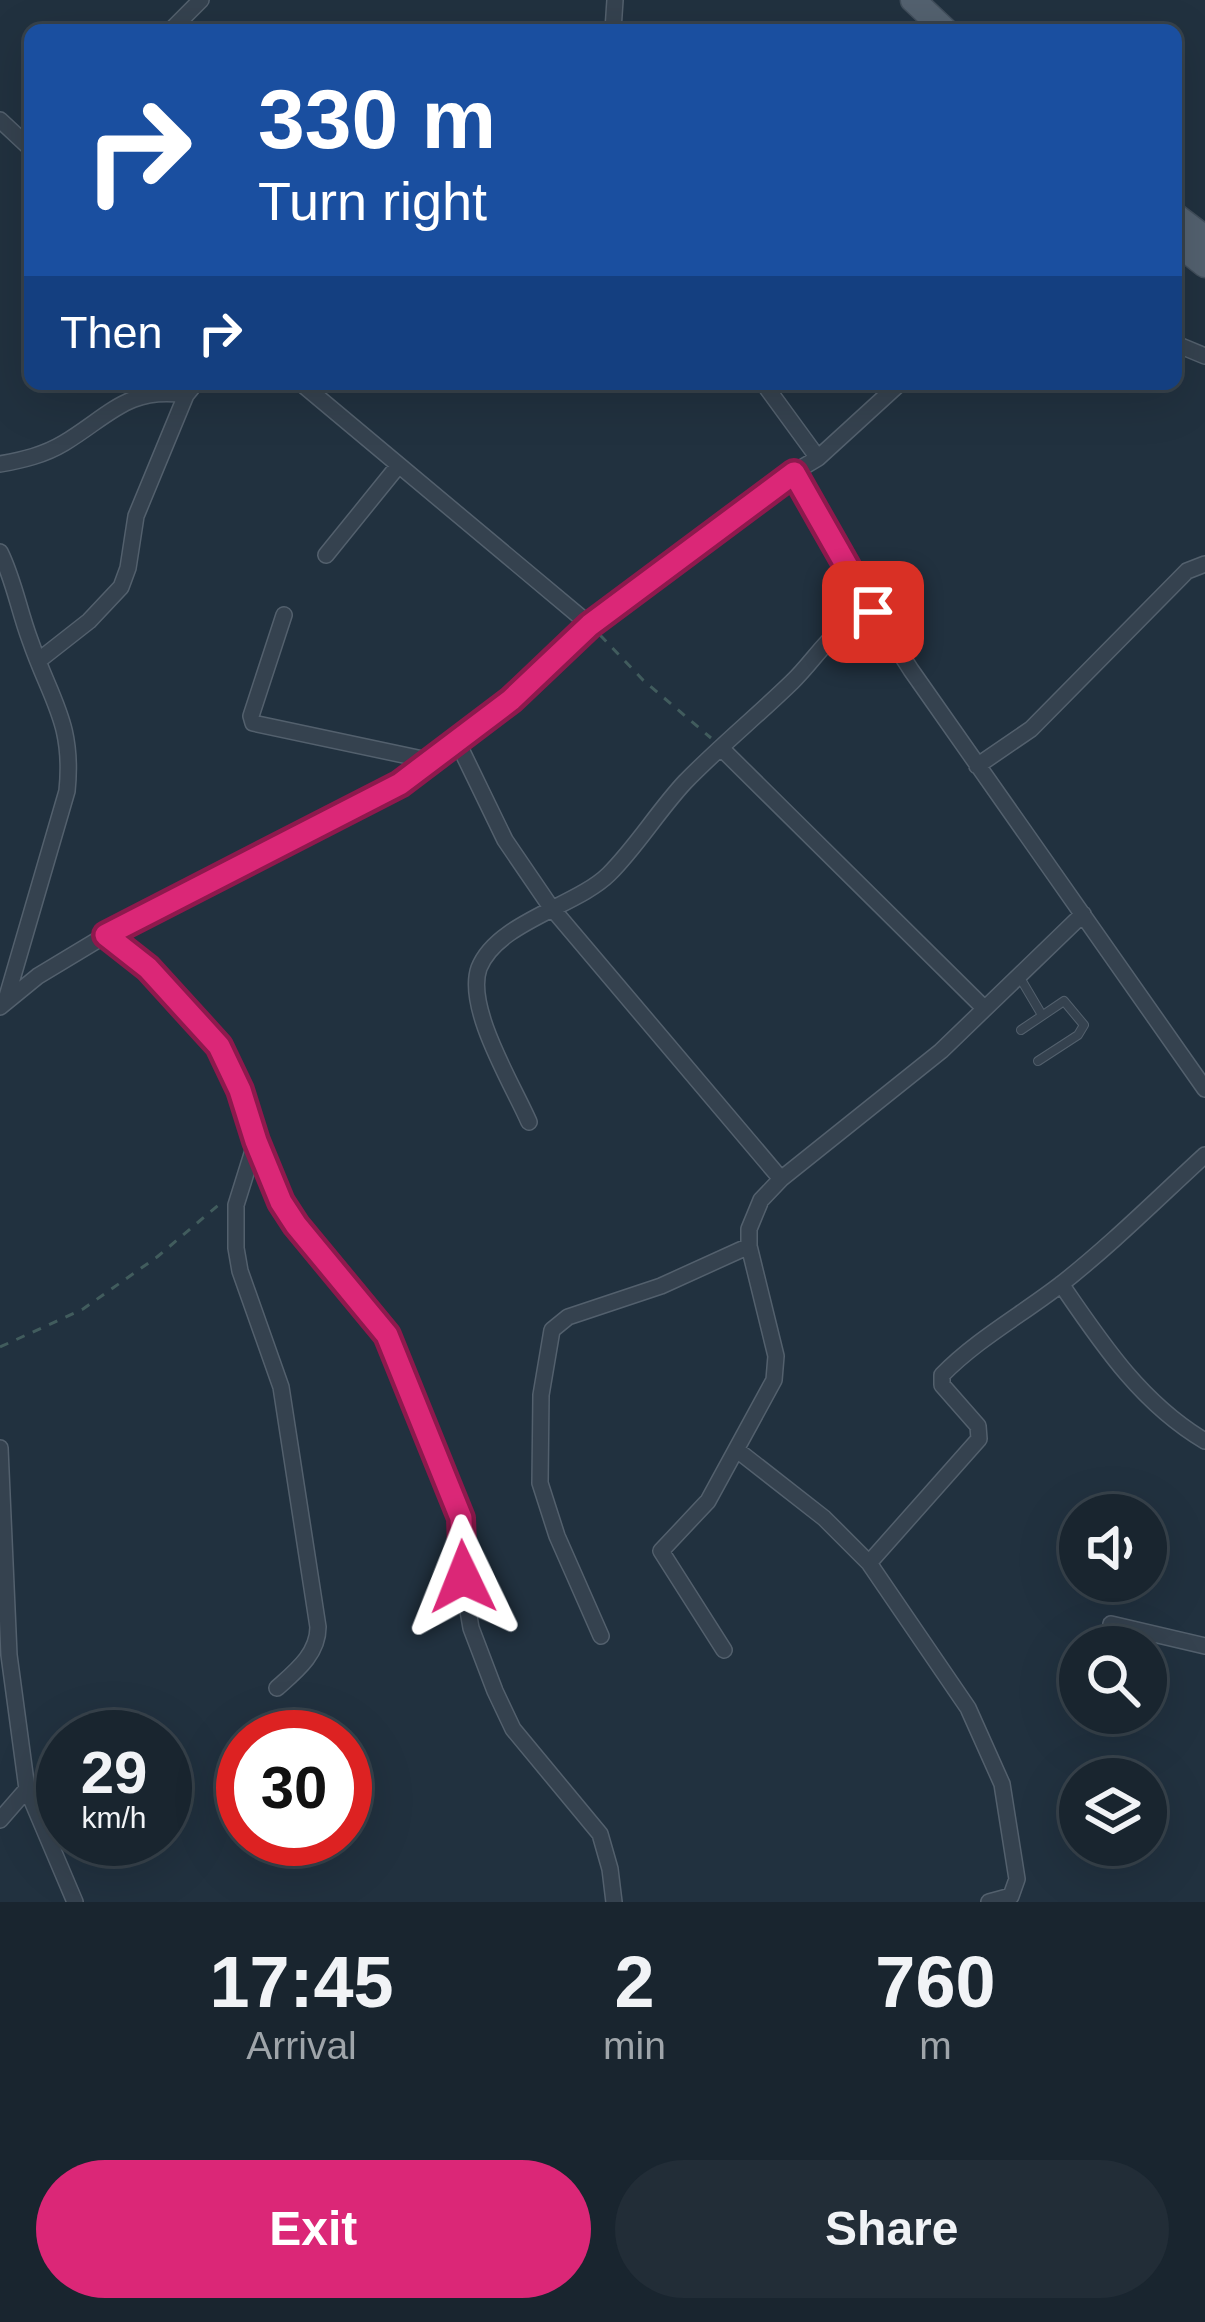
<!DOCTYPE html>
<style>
body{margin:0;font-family:Helvetica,sans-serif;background:#222d37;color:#f1f3f6;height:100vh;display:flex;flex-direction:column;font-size:45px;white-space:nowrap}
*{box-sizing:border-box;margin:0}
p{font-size:39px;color:#9fa5aa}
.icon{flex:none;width:66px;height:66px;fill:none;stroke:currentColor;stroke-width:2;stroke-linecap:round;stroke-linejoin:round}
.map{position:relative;height:1902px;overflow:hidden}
.sheet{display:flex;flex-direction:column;background:#19252f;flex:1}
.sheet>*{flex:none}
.guide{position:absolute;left:24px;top:24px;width:1158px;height:366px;border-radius:18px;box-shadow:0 12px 48px #0002,0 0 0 3px #37424b;background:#1a4fa0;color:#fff;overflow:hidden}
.fabs{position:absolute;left:1059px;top:1494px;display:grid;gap:24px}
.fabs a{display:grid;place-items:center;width:108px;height:108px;border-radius:50%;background:#19252f;box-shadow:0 12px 48px #0002,0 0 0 3px #37424b;font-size:60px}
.speed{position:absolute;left:36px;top:1710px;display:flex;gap:24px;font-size:60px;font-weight:700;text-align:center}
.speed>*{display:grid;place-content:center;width:156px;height:156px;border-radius:50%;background:#19252f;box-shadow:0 12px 48px #0002,0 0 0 3px #37424b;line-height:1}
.speed small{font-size:30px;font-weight:400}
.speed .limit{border:18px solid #d22;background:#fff;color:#111}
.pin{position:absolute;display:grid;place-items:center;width:102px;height:102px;color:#fff;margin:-51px;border-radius:24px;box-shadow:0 6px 18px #0006}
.me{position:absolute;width:132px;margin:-66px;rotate:358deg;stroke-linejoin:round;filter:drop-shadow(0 0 9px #0008)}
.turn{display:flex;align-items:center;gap:42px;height:252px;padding:0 36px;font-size:54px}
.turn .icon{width:156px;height:156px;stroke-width:2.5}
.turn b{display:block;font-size:84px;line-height:102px}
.then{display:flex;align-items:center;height:114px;padding:0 36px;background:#0003;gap:24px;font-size:45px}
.eta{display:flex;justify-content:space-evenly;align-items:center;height:204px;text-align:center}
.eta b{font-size:72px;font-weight:700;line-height:84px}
.button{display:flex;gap:24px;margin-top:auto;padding:24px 36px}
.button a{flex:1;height:138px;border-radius:72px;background:#db2777;color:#fff;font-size:48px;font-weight:700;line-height:138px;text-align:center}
.button a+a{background:#222d37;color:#f1f3f6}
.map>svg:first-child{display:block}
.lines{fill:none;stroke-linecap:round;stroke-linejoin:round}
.lane-casing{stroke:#53606d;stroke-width:10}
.street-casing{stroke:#53606d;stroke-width:18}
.primary-casing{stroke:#414e5b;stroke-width:27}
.path{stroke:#415c5d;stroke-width:3;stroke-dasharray:9 9;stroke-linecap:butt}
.lane{stroke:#35424f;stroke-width:8}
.street{stroke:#35424f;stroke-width:15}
.primary{stroke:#53616f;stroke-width:24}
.route-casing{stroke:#8e194d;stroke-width:30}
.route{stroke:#db2777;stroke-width:21}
</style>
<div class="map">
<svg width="1205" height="1902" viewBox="0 0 1205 1902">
<rect width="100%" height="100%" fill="#21313f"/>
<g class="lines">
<g class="lane-casing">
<path id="lane" d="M 1019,976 L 1042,1015
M 1021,1030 L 1064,1001 L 1084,1025 L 1078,1035 L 1038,1061"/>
</g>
<g class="street-casing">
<path id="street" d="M 171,30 L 201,0
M 613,30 L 615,0
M 0,120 L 30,148
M 1176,344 L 1205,356
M 302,384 L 590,625
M 764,384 L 818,458
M 0,464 C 23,460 44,455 64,443 C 109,416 128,386 186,395
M 793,473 L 818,458 L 899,384
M 0,552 C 14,580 19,611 30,640 C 51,701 74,723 67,791 L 6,1000
M 326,555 L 398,466
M 284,615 L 251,716 L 253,723 L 432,761
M 38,661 L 89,621 L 121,587 L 128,568 L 136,516 L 186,395 L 195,384
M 458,743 L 505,840 L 550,906 L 781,1179
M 721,748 L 984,1008
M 977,766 L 1031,729 L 1187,571 L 1205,564
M 106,935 L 148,967 L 219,1046 L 240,1089 L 256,1141 L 281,1201 L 296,1225 L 387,1335 L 461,1518 L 466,1599 L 471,1628 L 495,1691 L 513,1729 L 600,1834 L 610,1869 L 614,1902
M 0,1007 L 38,976 L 106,935 L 400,784 L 511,699 L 590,625 L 793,473 L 849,573 L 911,670 L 1205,1089
M 529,1122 C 513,1085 465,1008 479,968 C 497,922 577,906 609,874 C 637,846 658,811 685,782 C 719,747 757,716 792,682 C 819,656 834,623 873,612
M 256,1141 L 236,1205 L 236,1248 L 240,1271 L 281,1387 L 318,1627 C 318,1654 296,1671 277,1688
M 1061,1284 C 1102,1344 1141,1403 1205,1441
M 0,1448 L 9,1655 L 27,1789 L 75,1902
M 737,1450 L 824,1518 L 869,1563 L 968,1708 L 1002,1784 L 1017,1879 L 1011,1896 L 989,1902
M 869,1563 L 979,1439 L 978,1426 L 942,1385 L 942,1375 C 976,1340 1021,1315 1060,1285 C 1111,1245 1157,1199 1205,1155
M 1111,1624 L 1205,1646
M 601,1636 L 557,1536 L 540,1483 L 541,1395 L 552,1330 L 568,1317 L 661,1286 L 749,1246
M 724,1650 L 661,1551 L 708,1501 L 774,1380 L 776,1356 L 749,1246 L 749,1229 L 761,1200 L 781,1179 L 941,1051 L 1083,914
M 0,1820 L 27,1789"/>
</g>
<g class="primary-casing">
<path id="primary" d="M 913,0 L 945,30
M 1176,216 L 1205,238
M 1176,242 L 1205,265"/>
</g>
<path class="path" d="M 600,635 L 643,680 L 711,738
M 0,1347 L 83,1309 L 157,1257 L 222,1202"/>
<use href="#lane" class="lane"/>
<use href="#street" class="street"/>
<use href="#primary" class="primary"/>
</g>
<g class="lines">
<g class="route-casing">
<path id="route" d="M 463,1577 L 461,1518 L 387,1335 L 296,1225 L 281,1202 L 256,1141 L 240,1090 L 219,1046 L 148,968 L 106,935 L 400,784 L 511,700 L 590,625 L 794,473 L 873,612"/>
</g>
<use href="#route" class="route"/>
</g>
</svg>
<div class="fabs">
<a><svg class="icon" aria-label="sound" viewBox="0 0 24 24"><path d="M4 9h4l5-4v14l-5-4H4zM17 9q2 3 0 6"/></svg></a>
<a><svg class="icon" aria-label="search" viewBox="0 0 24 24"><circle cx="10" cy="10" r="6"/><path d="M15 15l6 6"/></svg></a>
<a><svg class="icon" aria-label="layers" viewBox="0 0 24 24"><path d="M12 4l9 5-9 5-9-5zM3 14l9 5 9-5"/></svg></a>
</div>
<div class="speed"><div>29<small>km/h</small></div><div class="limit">30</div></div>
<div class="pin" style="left:873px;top:612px;background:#d93025"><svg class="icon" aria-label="arrive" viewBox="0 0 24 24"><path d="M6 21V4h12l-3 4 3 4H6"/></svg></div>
<svg class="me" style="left:463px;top:1577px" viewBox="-20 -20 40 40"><path d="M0-17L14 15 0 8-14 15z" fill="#db2777" stroke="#fff" stroke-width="4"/></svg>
<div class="guide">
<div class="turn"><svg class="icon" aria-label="right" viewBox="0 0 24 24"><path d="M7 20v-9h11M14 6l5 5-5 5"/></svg><div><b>330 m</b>Turn right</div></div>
<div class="then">Then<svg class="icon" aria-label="right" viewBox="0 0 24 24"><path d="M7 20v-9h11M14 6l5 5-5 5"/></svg></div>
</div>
</div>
<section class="sheet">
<div class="eta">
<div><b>17:45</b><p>Arrival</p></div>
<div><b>2</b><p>min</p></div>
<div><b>760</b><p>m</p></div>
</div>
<div class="button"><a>Exit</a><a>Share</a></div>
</section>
